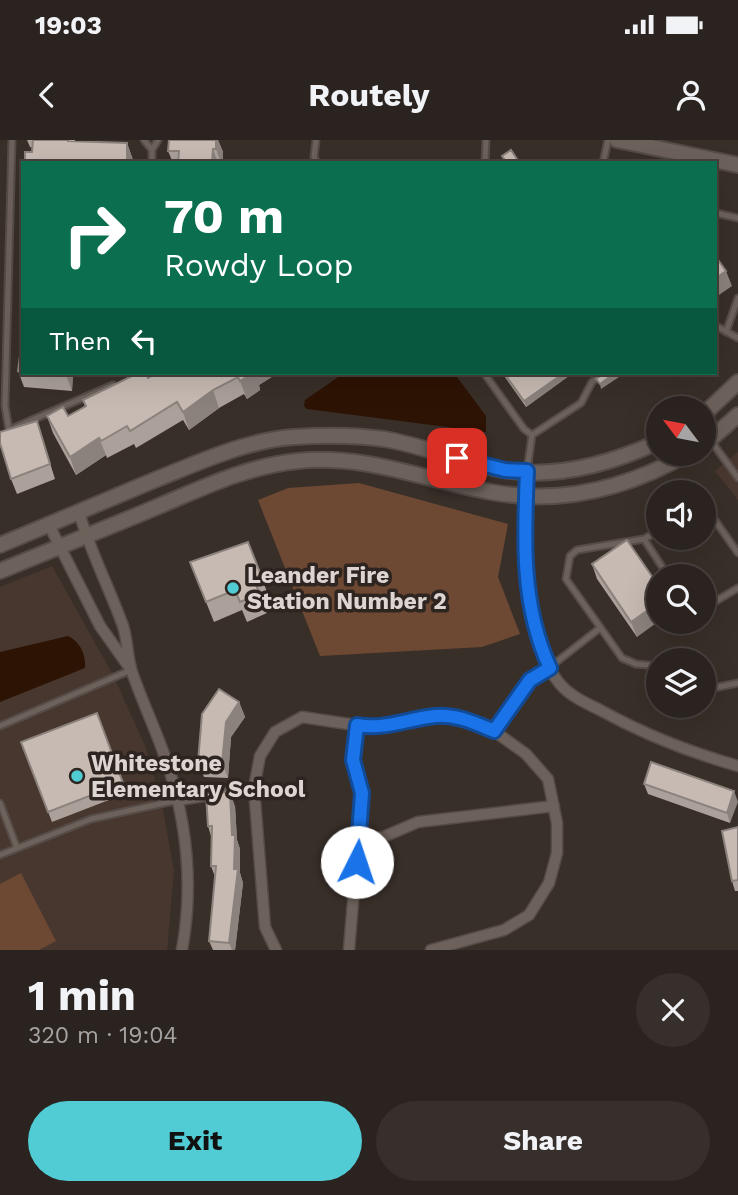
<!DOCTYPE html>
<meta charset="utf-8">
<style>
body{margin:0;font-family:"Work Sans",sans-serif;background:#372f2c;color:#f1f3f6;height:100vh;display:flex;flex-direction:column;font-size:26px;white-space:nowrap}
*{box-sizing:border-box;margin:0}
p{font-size:23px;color:#a6a4a4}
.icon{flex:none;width:38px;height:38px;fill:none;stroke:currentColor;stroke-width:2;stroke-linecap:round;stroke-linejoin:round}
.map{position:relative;height:810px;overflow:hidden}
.drawer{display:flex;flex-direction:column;background:#2b231f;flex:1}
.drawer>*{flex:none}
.top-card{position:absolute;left:21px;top:21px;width:696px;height:214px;border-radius:0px;box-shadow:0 7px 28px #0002,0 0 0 2px #47403d;background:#0b6e4f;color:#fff;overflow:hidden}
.needle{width:46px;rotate:302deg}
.buttons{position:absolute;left:646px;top:256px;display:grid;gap:14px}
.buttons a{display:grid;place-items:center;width:70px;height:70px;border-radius:50%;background:#2b231f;box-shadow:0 7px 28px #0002,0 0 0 2px #47403d;font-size:35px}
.pin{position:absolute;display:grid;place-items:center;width:60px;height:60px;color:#fff;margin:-30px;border-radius:14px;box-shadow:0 4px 10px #0006}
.me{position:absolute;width:77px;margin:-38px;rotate:4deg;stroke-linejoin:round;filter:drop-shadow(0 0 5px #0008)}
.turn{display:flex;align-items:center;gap:24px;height:147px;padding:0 28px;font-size:32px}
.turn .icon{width:91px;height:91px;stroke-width:2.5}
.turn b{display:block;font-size:49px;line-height:60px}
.then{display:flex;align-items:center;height:66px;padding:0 28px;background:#0003;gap:14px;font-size:26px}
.round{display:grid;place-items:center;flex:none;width:74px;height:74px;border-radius:37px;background:#372f2c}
.summary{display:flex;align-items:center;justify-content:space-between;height:119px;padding:0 28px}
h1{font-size:42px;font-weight:700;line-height:52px}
.button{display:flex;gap:14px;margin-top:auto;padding:14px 28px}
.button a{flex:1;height:80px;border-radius:42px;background:#51ccd4;color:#111;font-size:28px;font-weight:700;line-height:80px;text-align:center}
.button a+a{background:#372f2c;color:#f1f3f6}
.status{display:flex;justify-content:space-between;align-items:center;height:49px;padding:0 35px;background:#2b231f;direction:ltr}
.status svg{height:19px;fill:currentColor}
header{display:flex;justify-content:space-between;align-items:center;height:91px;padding:0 28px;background:#2b231f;font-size:32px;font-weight:700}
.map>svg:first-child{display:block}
.built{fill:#48372e}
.green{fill:#6d4833}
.water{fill:#2d1304}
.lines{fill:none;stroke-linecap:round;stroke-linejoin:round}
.lane-casing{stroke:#554c47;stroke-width:9}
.street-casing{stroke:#554c47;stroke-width:13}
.secondary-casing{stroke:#554c47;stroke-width:18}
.lane{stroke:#6d625b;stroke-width:5}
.street{stroke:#6d625b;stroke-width:10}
.secondary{stroke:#6d625b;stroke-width:14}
.wall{fill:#aba09a}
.shaded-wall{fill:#8b827d}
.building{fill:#c7bab3;stroke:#8b827d;stroke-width:2}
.route-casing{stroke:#114b97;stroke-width:18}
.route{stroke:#1a73e8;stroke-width:12}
.poi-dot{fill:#51ccd4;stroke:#2f2520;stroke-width:2.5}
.labels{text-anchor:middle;stroke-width:7;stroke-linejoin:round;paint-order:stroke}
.poi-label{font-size:23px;font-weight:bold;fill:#dcd5d1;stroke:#2f2520;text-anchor:start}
</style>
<div class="status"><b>19:03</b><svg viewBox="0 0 49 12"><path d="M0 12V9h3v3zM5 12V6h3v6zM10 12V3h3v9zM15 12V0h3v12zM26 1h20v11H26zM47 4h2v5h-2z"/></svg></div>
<header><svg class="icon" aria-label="back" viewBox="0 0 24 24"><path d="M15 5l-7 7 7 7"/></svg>Routely<svg class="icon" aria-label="person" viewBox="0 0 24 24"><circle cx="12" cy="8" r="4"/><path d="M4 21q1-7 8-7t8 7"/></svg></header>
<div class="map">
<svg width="738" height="810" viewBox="0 0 738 810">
<rect width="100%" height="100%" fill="#392f29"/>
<path class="built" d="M 738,312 L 738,360 L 715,331 Z
M 52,426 L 113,535 L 146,608 L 162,664 L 174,731 L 167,810 L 0,810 L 0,447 Z"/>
<path class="green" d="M 359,343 L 508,384 L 498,437 L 520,494 L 482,507 L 320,516 L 258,360 L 288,348 Z
M 21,733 L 56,801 L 39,810 L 0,810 L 0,744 Z"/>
<path class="water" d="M 344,233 L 454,233 L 486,276 L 486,292 L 307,269 L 304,266 L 305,260 Z
M 68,496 C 80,502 86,514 85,528 L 0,562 L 0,512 Z"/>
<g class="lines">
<g class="lane-casing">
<path id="lane" d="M 12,0 L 5,266 L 9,290 L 113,245
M 144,0 L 152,10 L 158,0
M 316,0 L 314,17 L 317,23
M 152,23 L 152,10
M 485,23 L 486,0
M 603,23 L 608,0
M 716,73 L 738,78
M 716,186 L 738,198
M 726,192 L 738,158
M 484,233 L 524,289 L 532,295
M 704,291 L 738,338
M 527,331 L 532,295 L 581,263 L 592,242 L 604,233
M 704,371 L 712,376 L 738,413
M 658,391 L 644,399 L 577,410 L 570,416 L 566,439 L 622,518 L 636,524 L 658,526
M 644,399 L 668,436
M 704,468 L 738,448
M 550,527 L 600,488
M 704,550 L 738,543
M 0,586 L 131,530
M 0,663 L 17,708
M 0,715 L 91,679 L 178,660"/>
</g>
<g class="street-casing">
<path id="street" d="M 527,331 C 524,395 516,491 560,544 C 570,556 586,563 600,570 C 645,595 689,612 738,626
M 79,372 C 90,411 109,447 123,486 C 128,501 127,517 132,532 C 142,561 155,588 165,617 C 187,680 194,744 182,810
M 49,385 L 100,486 L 129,527
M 494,591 L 530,540 L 550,528
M 178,660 L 254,648
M 359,699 L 383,697 L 418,682 L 554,666
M 276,810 L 265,787 L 254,648 L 260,616 L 275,592 L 302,577 L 375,588 L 436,576 L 464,578 L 494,591 L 526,614 L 548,639 L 557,683 L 557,713 L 549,743 L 529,775 L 504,790 L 431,810
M 349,810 L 362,653 L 353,620 L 357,585"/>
</g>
<g class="secondary-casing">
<path id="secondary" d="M 617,0 L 738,25
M 704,274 L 738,242
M 704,305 L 738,275
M 0,405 C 52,383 105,361 157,339 C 200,322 247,300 294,297 C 324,295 355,295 384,299 C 425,306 463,323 503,330 C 556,339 610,324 658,302
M 0,431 C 51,410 102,390 152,369 C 200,349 246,326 298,321 C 366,314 425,340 491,352 C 562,365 627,349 689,313"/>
</g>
<use href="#lane" class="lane"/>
<use href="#street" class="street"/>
<use href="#secondary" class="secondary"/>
</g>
<path class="wall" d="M 27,0 L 75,0 L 75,2 L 127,3 L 133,20 L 32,12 L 33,8 L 30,7 Z
M 218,0 L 223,12 L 223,23 L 173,23 L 168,11 Z
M 23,194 L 23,233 L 73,233 L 72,251 L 24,247 L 18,231 Z
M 278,233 L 259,245 L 260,250 L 247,259 L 244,254 L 219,268 L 189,290 L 183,280 L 136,308 L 134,304 L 107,318 L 106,315 L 76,335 L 53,293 L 47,276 L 68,276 L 85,266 L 83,260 L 148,238 Z
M 502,233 L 573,233 L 526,267 Z
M 37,281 L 55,339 L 17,354 L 11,339 Z
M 190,422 L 261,435 L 268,455 L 261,458 L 267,473 L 247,482 L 242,470 L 214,482 Z
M 592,424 L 658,445 L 637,497 L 597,439 Z
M 239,562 L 245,577 L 231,597 L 228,638 L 204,637 L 198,622 Z
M 97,573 L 127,653 L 52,682 L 21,602 Z
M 644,644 L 734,651 L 730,683 L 648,654 Z
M 235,666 L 237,700 L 240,709 L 240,733 L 243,743 L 235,810 L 213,810 L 209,801 L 215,737 L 211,726 L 211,696 L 208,686 Z
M 738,687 L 738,751 L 735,751 L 732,741 Z"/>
<path class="shaded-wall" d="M 216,0 L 218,0 L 223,12 L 223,23 L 221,23 L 216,9 Z
M 127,3 L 133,20 L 133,23 L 127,23 Z
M 213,9 L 218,23 L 212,23 Z
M 726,131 L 732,146 L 716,157 L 716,138 Z
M 66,233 L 73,233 L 72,251 L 66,235 Z
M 253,233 L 278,233 L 259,245 L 260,250 L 247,259 L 240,241 Z
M 564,233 L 573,233 L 526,267 L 524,261 Z
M 615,233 L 617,233 L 619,237 L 601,249 L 600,244 Z
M 213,250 L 219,268 L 189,290 L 183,272 Z
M 99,298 L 106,315 L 76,335 L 70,317 Z
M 658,463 L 658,481 L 659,481 L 637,497 L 631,482 Z
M 239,562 L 245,577 L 231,597 L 228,638 L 222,623 L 226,582 Z
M 734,651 L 738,662 L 730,683 L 727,673 Z
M 230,652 L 235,666 L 237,700 L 240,709 L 240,733 L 243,743 L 235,810 L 232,810 L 229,803 L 234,729 Z"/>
<path class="building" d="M 33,0 L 68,0 L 68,1 L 127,3 L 127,23 L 25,23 L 25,12 L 32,12 Z
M 169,0 L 216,0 L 216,9 L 213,9 L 212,23 L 178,23 L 179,11 L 168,11 Z
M 511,10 L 517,19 L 511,23 L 507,23 L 502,16 Z
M 716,117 L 726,131 L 716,138 Z
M 23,194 L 23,232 L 18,231 Z
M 37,233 L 66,233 L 66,235 Z
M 138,233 L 146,233 L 148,238 L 156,233 L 253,233 L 240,241 L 238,237 L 213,250 L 183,272 L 177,262 L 130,291 L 127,286 L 101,301 L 99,298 L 70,317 L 47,276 L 63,267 L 68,276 L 86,266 L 83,260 Z
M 504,233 L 564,233 L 524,261 Z
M 604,233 L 615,233 L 600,244 L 596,239 Z
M 37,281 L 50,324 L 11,339 L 0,303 L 0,292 Z
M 627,400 L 658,445 L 658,463 L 631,482 L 592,424 Z
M 248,402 L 261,435 L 253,438 L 260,454 L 240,462 L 235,450 L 206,462 L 190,422 Z
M 219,549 L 239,562 L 226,582 L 222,623 L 198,622 L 202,574 Z
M 97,573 L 123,643 L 48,672 L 21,602 Z
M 651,622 L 734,651 L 727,673 L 644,644 Z
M 230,652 L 232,695 L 235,695 L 234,729 L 238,729 L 229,803 L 209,801 L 216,726 L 211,726 L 212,686 L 208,686 L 206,653 Z
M 738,687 L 738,740 L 732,741 L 722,691 Z"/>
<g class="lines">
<g class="route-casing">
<path id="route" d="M 357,722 L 362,653 L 353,620 L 357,585 C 385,590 407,579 435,576 C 456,574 475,583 494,591 L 530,540 L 550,528 C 521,466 524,398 527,331 L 505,330 L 457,318"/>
</g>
<use href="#route" class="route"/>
</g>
<g class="poi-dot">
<circle cx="233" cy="448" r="7"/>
<circle cx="77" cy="636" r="7"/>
</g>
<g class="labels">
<g class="poi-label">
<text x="247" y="443">Leander Fire<tspan x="247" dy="26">Station Number 2</tspan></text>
<text x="91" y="631">Whitestone<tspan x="91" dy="26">Elementary School</tspan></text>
</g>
</g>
</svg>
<div class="buttons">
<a><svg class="needle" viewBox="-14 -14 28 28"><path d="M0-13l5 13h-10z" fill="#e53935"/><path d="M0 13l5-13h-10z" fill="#a6a4a4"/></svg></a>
<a><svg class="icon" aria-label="sound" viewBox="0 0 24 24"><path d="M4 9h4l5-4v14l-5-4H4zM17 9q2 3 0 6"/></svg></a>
<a><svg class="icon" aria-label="search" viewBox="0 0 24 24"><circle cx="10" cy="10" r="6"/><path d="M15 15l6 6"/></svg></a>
<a><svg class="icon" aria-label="layers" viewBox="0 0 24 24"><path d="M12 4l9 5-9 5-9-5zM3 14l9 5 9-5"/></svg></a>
</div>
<div class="pin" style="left:457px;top:318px;background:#d93025"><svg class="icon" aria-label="arrive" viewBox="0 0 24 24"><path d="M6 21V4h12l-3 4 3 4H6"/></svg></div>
<svg class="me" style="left:357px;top:722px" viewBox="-20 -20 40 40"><circle r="19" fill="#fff"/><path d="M0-13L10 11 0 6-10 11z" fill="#1a73e8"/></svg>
<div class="top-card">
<div class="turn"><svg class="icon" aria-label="right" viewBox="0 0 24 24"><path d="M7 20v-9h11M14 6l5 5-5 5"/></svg><div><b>70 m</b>Rowdy Loop</div></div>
<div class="then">Then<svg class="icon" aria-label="left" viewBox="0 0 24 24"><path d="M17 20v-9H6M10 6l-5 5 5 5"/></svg></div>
</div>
</div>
<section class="drawer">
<div class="summary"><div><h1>1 min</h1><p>320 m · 19:04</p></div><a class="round"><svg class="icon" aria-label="close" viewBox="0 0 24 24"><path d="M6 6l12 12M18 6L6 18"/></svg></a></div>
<div class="button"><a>Exit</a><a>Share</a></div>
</section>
